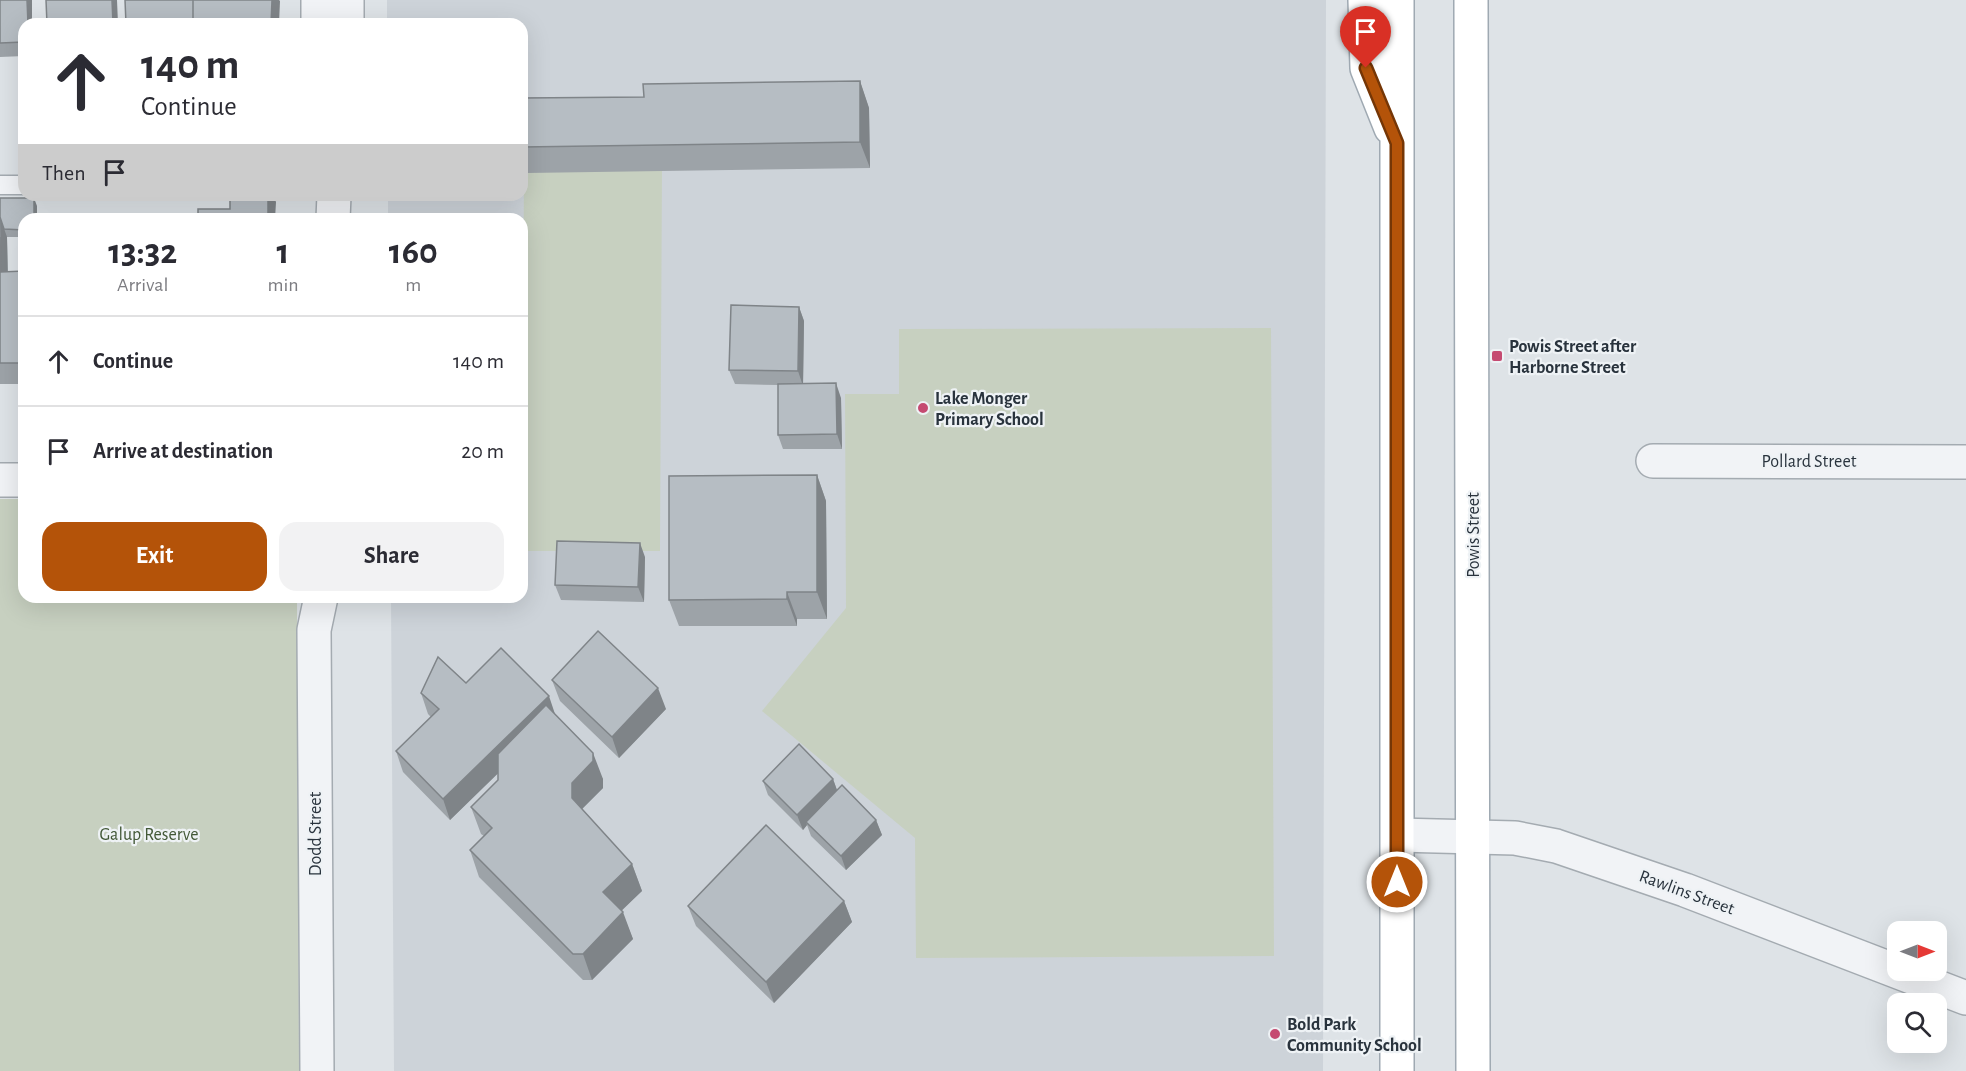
<!DOCTYPE html>
<style>
body{margin:0;font-family:"Alegreya Sans",sans-serif;background:#f2f2f3;color:#2b2b33;height:100vh;display:flex;flex-direction:column;font-size:22px;white-space:nowrap}
*{box-sizing:border-box;margin:0}
p{font-size:20px;color:#7c7c81}
.icon{flex:none;width:33px;height:33px;fill:none;stroke:currentColor;stroke-width:2;stroke-linecap:round;stroke-linejoin:round}
.map{position:relative;flex:1;overflow:hidden}
.sheet{position:absolute;left:18px;top:213px;width:510px;height:390px;display:flex;flex-direction:column;background:#fff;border-radius:18px;box-shadow:0 6px 24px #0002}
.sheet>*{flex:none}
.banner{position:absolute;left:18px;top:18px;width:510px;height:183px;border-radius:18px;box-shadow:0 6px 24px #0002;background:#fff;color:#2b2b33;overflow:hidden}
.needle{width:39px;rotate:90deg}
.fabs{position:absolute;left:1887px;top:921px;display:grid;gap:12px}
.fabs a{display:grid;place-items:center;width:60px;height:60px;border-radius:12px;background:#fff;box-shadow:0 6px 24px #0002;font-size:30px}
.pin{position:absolute;display:grid;place-items:center;width:51px;height:51px;color:#fff;margin:-62px -26px;border-radius:50% 50% 50% 0;rotate:-45deg;box-shadow:0 0 6px #0007}
.pin .icon{rotate:45deg}
.me{position:absolute;width:66px;margin:-33px;rotate:0deg;stroke-linejoin:round;filter:drop-shadow(0 0 4px #0008)}
.turn{display:flex;align-items:center;gap:21px;height:126px;padding:0 24px;font-size:27px}
.turn .icon{width:78px;height:78px;stroke-width:2.5}
.turn b{display:block;font-size:42px;line-height:51px}
.then{display:flex;align-items:center;height:57px;padding:0 24px;background:#0003;gap:12px;font-size:22px}
.eta{display:flex;justify-content:space-evenly;align-items:center;height:102px;text-align:center}
.eta b{font-size:36px;font-weight:700;line-height:42px}
.button{display:flex;gap:12px;margin-top:auto;padding:12px 24px}
.button a{flex:1;height:69px;border-radius:18px;background:#b45309;color:#fff;font-size:24px;font-weight:700;line-height:69px;text-align:center}
.button a+a{background:#f2f2f3;color:#2b2b33}
ul{padding:0;list-style:none}
li{display:flex;align-items:center;gap:18px;height:90px;padding:0 24px;border-top:2px solid #e1e1e2}
li div{flex:1}
li b{display:block;font-size:22px}
li em{font-style:normal}
.map>svg:first-child{display:block}
.built{fill:#cdd3d9}
.green{fill:#c7d0c0}
.lines{fill:none;stroke-linecap:round;stroke-linejoin:round}
.lane-casing{stroke:#a4abb1;stroke-width:21}
.street-casing{stroke:#a4abb1;stroke-width:36}
.primary-casing{stroke:#9fa9b2;stroke-width:36}
.lane{stroke:#f1f3f6;stroke-width:18}
.street{stroke:#f1f3f6;stroke-width:33}
.primary{stroke:#fff;stroke-width:33}
.wall{fill:#9da3a8}
.shaded-wall{fill:#7f8488}
.building{fill:#b6bdc3;stroke:#7f8488;stroke-width:1.5}
.route-casing{stroke:#753606;stroke-width:15}
.route{stroke:#b45309;stroke-width:10}
.poi-dot{fill:#c54a71;stroke:#eef2f5;stroke-width:2}
.labels{text-anchor:middle;stroke-width:4.5;stroke-linejoin:round;paint-order:stroke}
.poi-label{font-size:18px;font-weight:bold;fill:#29333d;stroke:#eef2f5;text-anchor:start}
.street-label{font-size:18px;fill:#29333d;stroke:#eef2f5}
.park-label{font-size:18px;fill:#425837;stroke:#eef2f5}
</style>
<div class="map">
<svg width="1966" height="1071" viewBox="0 0 1966 1071">
<rect width="100%" height="100%" fill="#dee3e7"/>
<path class="built" d="M 387,0 L 1326,0 L 1323,1071 L 394,1071 L 391,597 L 522,597 L 522,219 L 388,219 L 388,195 L 522,195 L 522,24 L 387,24 Z"/>
<path class="green" d="M 524,165 L 662,166 L 660,551 L 522,551 Z
M 1271,328 L 1274,956 L 916,958 L 915,838 L 762,711 L 846,608 L 845,394 L 899,394 L 899,329 Z
M 0,499 L 24,499 L 24,597 L 297,597 L 299,1071 L 0,1071 Z"/>
<g class="lines">
<g class="lane-casing">
<path id="lane" d="M 0,185 L 24,185"/>
</g>
<g class="street-casing">
<path id="street" d="M 318,0 L 318,24
M 347,0 L 347,24
M 333,219 L 334,195
M 1653,461 L 1966,462
M 0,480 L 24,480
M 1398,835 L 1515,838 L 1556,846 L 1685,890 L 1966,998
M 317,1071 L 314,630 L 321,597"/>
</g>
<g class="primary-casing">
<path id="primary" d="M 1365,0 L 1367,68 L 1391,128
M 1471,0 L 1473,1071
M 1397,1071 L 1397,0"/>
</g>
<use href="#lane" class="lane"/>
<use href="#street" class="street"/>
<use href="#primary" class="primary"/>
</g>
<path class="wall" d="M 0,0 L 32,0 L 32,24 L 24,24 L 24,56 L 0,57 Z
M 860,81 L 869,108 L 870,168 L 527,173 L 522,160 L 522,98 L 644,97 Z
M 0,198 L 37,206 L 37,219 L 24,219 L 24,237 L 7,237 L 8,272 L 24,271 L 24,384 L 0,384 Z
M 799,307 L 804,321 L 803,384 L 841,398 L 842,449 L 783,449 L 778,435 L 778,385 L 735,384 L 729,370 Z
M 817,475 L 826,501 L 827,619 L 797,619 L 797,626 L 679,626 L 669,600 Z
M 645,557 L 644,602 L 561,600 L 555,585 Z
M 552,680 L 666,709 L 619,758 L 560,701 Z
M 466,683 L 555,714 L 603,779 L 603,788 L 582,809 L 632,864 L 642,891 L 621,910 L 633,939 L 592,980 L 583,980 L 479,877 L 470,850 L 484,836 L 481,834 L 471,807 L 498,780 L 498,773 L 450,820 L 403,772 L 396,751 L 431,717 L 428,714 L 421,693 Z
M 833,779 L 837,790 L 876,820 L 882,835 L 846,870 L 811,836 L 807,825 L 803,830 L 768,795 L 763,781 Z
M 844,901 L 852,922 L 774,1003 L 696,926 L 688,906 Z"/>
<path class="shaded-wall" d="M 27,0 L 32,0 L 32,24 L 28,24 Z
M 112,0 L 117,0 L 118,24 L 113,24 Z
M 272,0 L 279,0 L 280,1 L 279,24 L 271,24 Z
M 860,81 L 869,108 L 870,168 L 860,142 Z
M 268,195 L 273,195 L 276,202 L 275,219 L 268,219 Z
M 34,198 L 37,206 L 37,219 L 34,219 Z
M 0,217 L 7,237 L 8,293 L 1,272 Z
M 799,307 L 804,321 L 803,386 L 798,371 Z
M 836,383 L 841,398 L 842,449 L 837,434 Z
M 817,475 L 826,501 L 827,619 L 817,592 Z
M 640,543 L 645,557 L 644,602 L 638,587 Z
M 787,592 L 797,619 L 797,626 L 787,599 Z
M 658,688 L 666,709 L 619,758 L 612,737 Z
M 549,696 L 556,717 L 450,820 L 443,799 Z
M 593,753 L 603,779 L 603,788 L 582,809 L 572,798 L 572,783 Z
M 833,779 L 838,793 L 806,822 L 807,825 L 803,830 L 797,815 Z
M 876,820 L 882,835 L 846,870 L 841,856 Z
M 632,864 L 642,891 L 613,919 L 603,892 Z
M 844,901 L 852,922 L 774,1003 L 766,982 Z
M 623,912 L 633,939 L 592,980 L 583,954 Z"/>
<path class="building" d="M 0,0 L 27,0 L 28,24 L 24,24 L 24,42 L 0,43 Z
M 46,0 L 112,0 L 113,24 L 47,24 Z
M 125,0 L 193,0 L 193,24 L 126,24 Z
M 193,0 L 272,0 L 271,24 L 193,24 Z
M 860,81 L 860,142 L 522,147 L 522,98 L 644,97 L 643,84 Z
M 230,195 L 268,195 L 268,219 L 198,219 L 198,209 L 230,209 Z
M 0,198 L 34,198 L 34,219 L 24,219 L 24,230 L 4,229 L 0,217 Z
M 0,237 L 1,272 L 24,271 L 24,363 L 0,363 Z
M 731,305 L 799,307 L 798,371 L 729,370 Z
M 836,383 L 837,434 L 778,435 L 778,384 Z
M 817,475 L 817,592 L 787,592 L 787,599 L 669,600 L 669,476 Z
M 557,541 L 640,543 L 638,587 L 555,585 Z
M 598,631 L 658,688 L 612,737 L 552,680 Z
M 501,648 L 549,696 L 443,799 L 396,751 L 439,709 L 421,693 L 438,657 L 466,683 Z
M 546,705 L 593,753 L 593,761 L 572,783 L 572,798 L 632,864 L 603,892 L 623,912 L 583,954 L 573,954 L 470,850 L 492,828 L 471,807 L 498,780 L 498,754 Z
M 799,744 L 833,779 L 797,815 L 763,781 Z
M 842,785 L 876,820 L 841,856 L 806,822 Z
M 766,825 L 844,901 L 766,982 L 688,906 Z"/>
<g class="lines">
<g class="route-casing">
<path id="route" d="M 1366,68 L 1397,143 L 1397,882"/>
</g>
<use href="#route" class="route"/>
</g>
<g class="poi-dot">
<rect x="1491" y="350" width="12" height="12" rx="3"/>
<circle cx="923" cy="408" r="6"/>
<circle cx="1275" cy="1034" r="6"/>
</g>
<g class="labels">
<g class="poi-label">
<text x="1509" y="352">Powis Street after<tspan x="1509" dy="21">Harborne Street</tspan></text>
<text x="935" y="404">Lake Monger<tspan x="935" dy="21">Primary School</tspan></text>
<text x="1287" y="1030">Bold Park<tspan x="1287" dy="21">Community School</tspan></text>
</g>
<g class="street-label">
<text x="1809" y="467">Pollard Street</text>
<text transform="translate(1473 535) rotate(-90)" y="6">Powis Street</text>
<text transform="translate(315 834) rotate(-90)" y="6">Dodd Street</text>
<text transform="translate(1687 892) rotate(20)" y="6">Rawlins Street</text>
</g>
<g class="park-label">
<text x="149" y="840">Galup Reserve</text>
</g>
</g>
</svg>
<div class="fabs">
<a><svg class="needle" viewBox="-14 -14 28 28"><path d="M0-13l5 13h-10z" fill="#e53935"/><path d="M0 13l5-13h-10z" fill="#7c7c81"/></svg></a>
<a><svg class="icon" aria-label="search" viewBox="0 0 24 24"><circle cx="10" cy="10" r="6"/><path d="M15 15l6 6"/></svg></a>
</div>
<div class="pin" style="left:1366px;top:68px;background:#d93025"><svg class="icon" aria-label="arrive" viewBox="0 0 24 24"><path d="M6 21V4h12l-3 4 3 4H6"/></svg></div>
<svg class="me" style="left:1397px;top:882px" viewBox="-20 -20 40 40"><circle r="17" fill="#b45309" stroke="#fff" stroke-width="3"/><path d="M0-11L8 9 0 5-8 9z" fill="#fff"/></svg>
<div class="banner">
<div class="turn"><svg class="icon" aria-label="ahead" viewBox="0 0 24 24"><path d="M12 20V5M6 11l6-6 6 6"/></svg><div><b>140 m</b>Continue</div></div>
<div class="then">Then<svg class="icon" aria-label="arrive" viewBox="0 0 24 24"><path d="M6 21V4h12l-3 4 3 4H6"/></svg></div>
</div>
<section class="sheet">
<div class="eta">
<div><b>13:32</b><p>Arrival</p></div>
<div><b>1</b><p>min</p></div>
<div><b>160</b><p>m</p></div>
</div>
<ul>
<li><svg class="icon" aria-label="ahead" viewBox="0 0 24 24"><path d="M12 20V5M6 11l6-6 6 6"/></svg><div><b>Continue</b></div><em>140 m</em></li>
<li><svg class="icon" aria-label="arrive" viewBox="0 0 24 24"><path d="M6 21V4h12l-3 4 3 4H6"/></svg><div><b>Arrive at destination</b></div><em>20 m</em></li>
</ul>
<div class="button"><a>Exit</a><a>Share</a></div>
</section>
</div>
